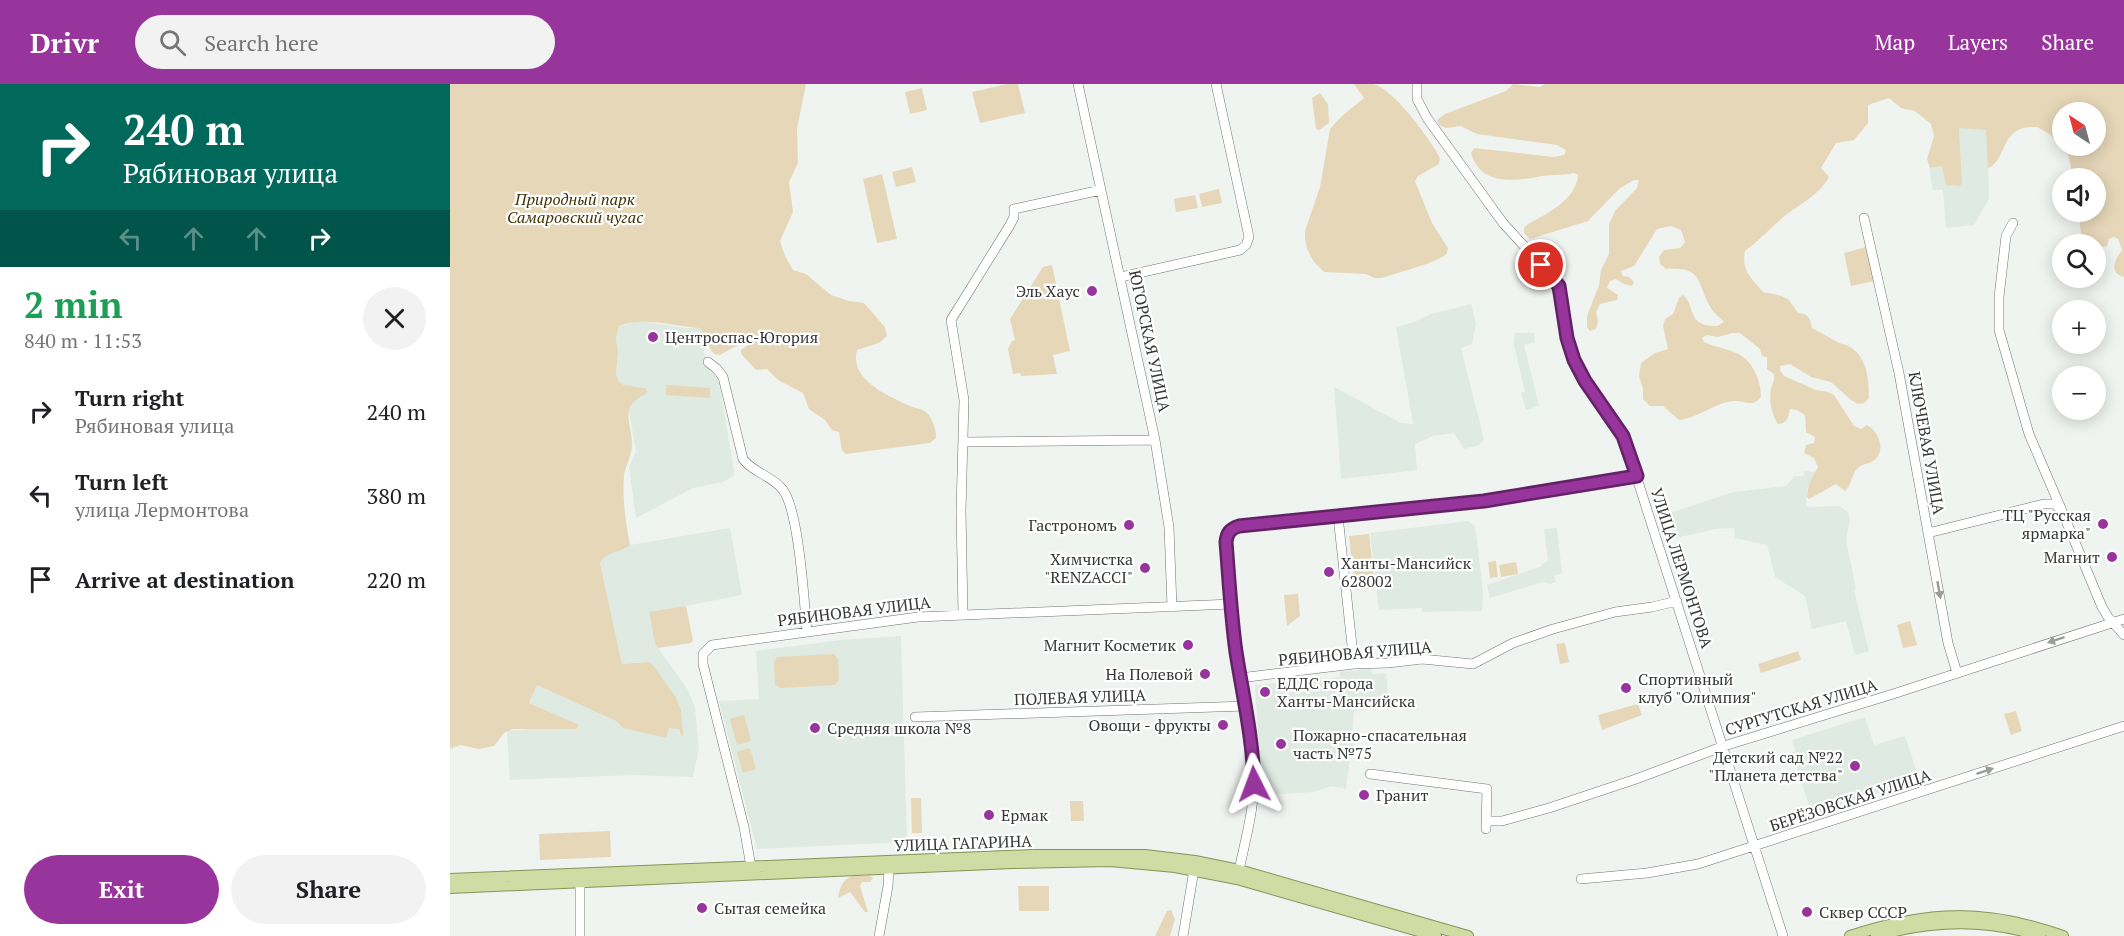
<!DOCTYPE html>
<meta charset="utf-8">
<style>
body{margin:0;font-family:"PT Serif",serif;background:#f2f2f2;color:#202124;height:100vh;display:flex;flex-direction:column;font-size:22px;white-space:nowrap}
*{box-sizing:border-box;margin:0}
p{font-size:20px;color:#757577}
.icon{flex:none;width:33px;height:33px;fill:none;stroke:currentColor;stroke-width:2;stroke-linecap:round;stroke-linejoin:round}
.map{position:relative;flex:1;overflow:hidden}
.details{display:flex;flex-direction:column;background:#fff;width:450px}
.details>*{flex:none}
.top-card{background:#00695c;color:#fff;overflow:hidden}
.needle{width:39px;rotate:324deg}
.fabs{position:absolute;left:1602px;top:18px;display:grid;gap:12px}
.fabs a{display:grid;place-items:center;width:54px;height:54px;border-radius:50%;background:#fff;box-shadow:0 3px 15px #0003;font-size:30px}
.pin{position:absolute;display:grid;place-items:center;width:51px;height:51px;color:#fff;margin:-26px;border:3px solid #fff;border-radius:50%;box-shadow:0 2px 6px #0007}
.me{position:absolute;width:66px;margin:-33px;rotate:357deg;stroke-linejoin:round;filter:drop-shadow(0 0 4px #0008)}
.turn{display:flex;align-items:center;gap:21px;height:126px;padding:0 24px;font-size:27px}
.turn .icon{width:78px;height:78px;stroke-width:2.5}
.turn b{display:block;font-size:42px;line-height:51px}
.lanes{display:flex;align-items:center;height:57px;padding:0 24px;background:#0003;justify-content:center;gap:30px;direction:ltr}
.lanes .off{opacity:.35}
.round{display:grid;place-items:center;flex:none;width:63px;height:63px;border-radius:32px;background:#f2f2f2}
.overview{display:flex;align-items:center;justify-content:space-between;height:102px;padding:0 24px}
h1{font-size:36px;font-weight:700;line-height:45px;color:#1e9e55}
.cta{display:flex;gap:12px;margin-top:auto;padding:12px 24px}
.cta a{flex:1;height:69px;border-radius:36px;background:#98359c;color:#fff;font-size:24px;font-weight:700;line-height:69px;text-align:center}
.cta a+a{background:#f2f2f2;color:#202124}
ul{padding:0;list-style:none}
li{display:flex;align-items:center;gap:18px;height:84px;padding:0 24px}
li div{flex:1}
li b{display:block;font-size:22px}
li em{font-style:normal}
header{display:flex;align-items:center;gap:36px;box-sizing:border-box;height:84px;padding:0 30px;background:#98359c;color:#fff}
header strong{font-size:28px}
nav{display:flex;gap:33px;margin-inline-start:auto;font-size:21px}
.search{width:420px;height:54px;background:#f2f2f2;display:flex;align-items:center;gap:15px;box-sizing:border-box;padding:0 21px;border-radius:33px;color:#757577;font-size:22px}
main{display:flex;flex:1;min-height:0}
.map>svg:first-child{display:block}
.built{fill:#deeae2}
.green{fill:#e6d7b8;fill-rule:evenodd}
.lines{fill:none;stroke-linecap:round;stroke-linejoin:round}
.minor-casing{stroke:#707471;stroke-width:10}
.major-casing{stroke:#859457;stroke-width:12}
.minor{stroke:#fff;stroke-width:9}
.major{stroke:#cfdca4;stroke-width:10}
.oneway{fill:#9a9c9b}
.route-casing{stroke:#632265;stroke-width:15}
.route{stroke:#98359c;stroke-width:10}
.poi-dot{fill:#98359c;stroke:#fff;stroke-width:2}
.labels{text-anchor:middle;stroke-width:4.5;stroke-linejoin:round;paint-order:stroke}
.park-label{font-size:16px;font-style:italic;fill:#433206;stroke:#fff}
.poi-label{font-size:16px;fill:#363837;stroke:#fff;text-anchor:start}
.street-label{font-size:16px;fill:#363837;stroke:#fff}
</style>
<header>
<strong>Drivr</strong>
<div class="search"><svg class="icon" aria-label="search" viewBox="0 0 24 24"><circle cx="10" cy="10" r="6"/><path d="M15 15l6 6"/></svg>Search here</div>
<nav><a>Map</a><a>Layers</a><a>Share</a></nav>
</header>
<main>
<section class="details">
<div class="top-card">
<div class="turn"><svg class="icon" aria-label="right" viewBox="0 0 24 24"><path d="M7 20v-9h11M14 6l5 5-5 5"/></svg><div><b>240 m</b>Рябиновая улица</div></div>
<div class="lanes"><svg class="icon off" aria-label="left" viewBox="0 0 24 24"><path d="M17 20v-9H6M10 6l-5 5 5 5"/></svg><svg class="icon off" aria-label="ahead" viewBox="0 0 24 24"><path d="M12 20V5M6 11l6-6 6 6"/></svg><svg class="icon off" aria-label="ahead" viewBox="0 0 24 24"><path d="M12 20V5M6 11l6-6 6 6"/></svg><svg class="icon" aria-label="right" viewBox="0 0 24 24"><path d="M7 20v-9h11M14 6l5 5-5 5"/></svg></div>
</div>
<div class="overview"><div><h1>2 min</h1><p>840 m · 11:53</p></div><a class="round"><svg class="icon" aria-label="close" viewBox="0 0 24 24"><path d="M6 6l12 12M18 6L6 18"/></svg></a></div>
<ul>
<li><svg class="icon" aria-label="right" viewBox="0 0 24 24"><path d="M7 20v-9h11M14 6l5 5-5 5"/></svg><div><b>Turn right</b><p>Рябиновая улица</p></div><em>240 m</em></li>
<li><svg class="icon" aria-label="left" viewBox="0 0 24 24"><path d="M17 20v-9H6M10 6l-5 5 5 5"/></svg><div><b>Turn left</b><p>улица Лермонтова</p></div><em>380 m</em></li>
<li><svg class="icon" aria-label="arrive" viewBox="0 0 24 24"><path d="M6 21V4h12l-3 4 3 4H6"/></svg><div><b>Arrive at destination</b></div><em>220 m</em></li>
</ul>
<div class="cta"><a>Exit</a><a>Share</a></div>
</section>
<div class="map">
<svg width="1674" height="852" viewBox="0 0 1674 852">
<rect width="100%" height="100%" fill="#f0f4f1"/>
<path class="built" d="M 1519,43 L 1537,45 L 1539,115 L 1524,141 L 1496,144 L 1493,106 L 1483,106 L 1479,82 L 1480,84 L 1492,82 L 1510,102 L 1512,99 L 1509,44 Z
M 1021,220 L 1026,239 L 1022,260 L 1011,264 L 1034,355 L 1029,361 L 1014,365 L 1004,349 L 983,352 L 965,360 L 967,386 L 891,395 L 884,303 L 951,339 L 963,340 L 946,243 L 964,238 L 981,230 Z
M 188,237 L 237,244 L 251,244 L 254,270 L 257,274 L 256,282 L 268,294 L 284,386 L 284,392 L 273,398 L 243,404 L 186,434 L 179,383 L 186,368 L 179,327 L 184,316 L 196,310 L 195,304 L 174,301 L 169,298 L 166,291 L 168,269 L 166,254 L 169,242 Z
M 1065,249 L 1084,249 L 1085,258 L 1074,261 L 1089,322 L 1076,326 L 1071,309 L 1075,308 L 1064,261 Z
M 1355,387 L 1365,388 L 1364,395 L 1357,404 L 1356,423 L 1390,422 L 1398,428 L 1400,437 L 1396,455 L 1406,505 L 1404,506 L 1419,567 L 1405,571 L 1396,537 L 1362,545 L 1355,512 L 1325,493 L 1317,461 L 1285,454 L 1284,444 L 1266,445 L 1221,455 L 1214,431 L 1283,408 L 1336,402 L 1344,392 L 1353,392 Z
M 1018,437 L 1025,442 L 1033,507 L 1032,527 L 972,528 L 972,524 L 929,526 L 920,449 Z
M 280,444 L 292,511 L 199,529 L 205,560 L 238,606 L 245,624 L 249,665 L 243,693 L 182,691 L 60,696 L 57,647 L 128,641 L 79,619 L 87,601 L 166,637 L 173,644 L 216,654 L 219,643 L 229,645 L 229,649 L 233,651 L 190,578 L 172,580 L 150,479 L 152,474 L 161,469 L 180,461 Z
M 1107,444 L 1112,489 L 1104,492 L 1106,498 L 1100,500 L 1093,498 L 1040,514 L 1037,501 L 1092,482 L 1092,480 L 1098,477 L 1094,445 Z
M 451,552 L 457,758 L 307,765 L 269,617 L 309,615 L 306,567 L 391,556 Z
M 921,585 L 922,590 L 936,589 L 939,623 L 904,627 L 902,651 L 904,667 L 901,667 L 896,705 L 881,702 L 863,708 L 816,711 L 816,697 L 811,692 L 805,601 L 890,593 L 890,588 Z
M 1415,633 L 1424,661 L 1455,652 L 1469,695 L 1362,731 L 1342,668 L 1345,667 L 1342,656 Z"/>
<path class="green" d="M 0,0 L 356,0 L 347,45 L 348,79 L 339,98 L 343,128 L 330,157 L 335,172 L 343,186 L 356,190 L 381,211 L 399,217 L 414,219 L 435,243 L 437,252 L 429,259 L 407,266 C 399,296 438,312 460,322 C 465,324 473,325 477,329 C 482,333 487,348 486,354 L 480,359 L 396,370 L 392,367 L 389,348 L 382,346 L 375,336 L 359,325 L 353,309 L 328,296 L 317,285 L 306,286 L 291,270 L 291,266 L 311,252 L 297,256 L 270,271 L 264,270 L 261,266 L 250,244 C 226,243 191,232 169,242 L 166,254 L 168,269 L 166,291 L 169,298 L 174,301 L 195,304 L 197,307 L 196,310 C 168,323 182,337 182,361 C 182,372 175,382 174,392 C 172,416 176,439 180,461 C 171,469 156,467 150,479 L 172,580 L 198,578 L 203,581 L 226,614 L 231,626 L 233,651 L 231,652 L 229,645 L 219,644 L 216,654 L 173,644 L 166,637 L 87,601 L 79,619 L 129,641 L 126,645 L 63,645 L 54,649 L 44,662 L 29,665 L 10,661 L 0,665 Z
M 557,0 L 568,0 L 575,29 L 530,39 L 522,8 Z
M 904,0 C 910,0 917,0 923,0 C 943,4 981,56 990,74 L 989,80 L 968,92 L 965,97 L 982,139 L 998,164 C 997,169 998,169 994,172 C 979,181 949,188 932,194 L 924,194 L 916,190 L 874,188 L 864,178 L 857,165 L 855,155 L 855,147 L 870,103 L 880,45 L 892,32 L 914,14 Z
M 1063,0 L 1090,3 L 1095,0 L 1674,0 L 1674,193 C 1658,189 1665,175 1672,166 L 1668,155 L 1664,153 L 1659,155 L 1657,162 L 1646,164 L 1646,160 C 1628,160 1630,141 1630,128 L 1646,128 L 1646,94 L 1637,89 L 1622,87 L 1618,71 L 1601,51 L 1587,43 C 1581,43 1573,43 1568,46 C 1552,54 1553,79 1538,84 L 1536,46 L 1509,44 L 1512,99 L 1510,102 L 1496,101 L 1492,82 L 1480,84 L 1477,75 L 1484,52 L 1481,40 L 1465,27 L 1451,24 L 1439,14 L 1418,21 L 1418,39 L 1404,56 L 1386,59 L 1371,84 L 1379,93 C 1370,110 1352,119 1337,130 C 1322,142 1310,156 1295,167 C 1291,187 1301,194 1313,208 L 1332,212 L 1339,216 L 1348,229 C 1359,230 1360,234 1362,244 C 1371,248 1378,253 1387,258 C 1391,260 1396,260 1400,263 C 1417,273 1419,295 1419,314 L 1414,319 L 1408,320 L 1401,316 L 1381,298 L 1361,293 L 1340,280 L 1330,282 L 1330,286 L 1334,292 L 1366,306 L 1378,308 L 1384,311 L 1404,342 L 1411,345 L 1417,341 C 1429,347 1437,368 1423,377 C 1417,381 1411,379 1406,386 C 1401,393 1401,402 1395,407 L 1386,400 L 1359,415 L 1357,413 C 1357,402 1363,392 1368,383 L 1364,374 L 1354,369 L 1356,361 L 1364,359 L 1365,353 L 1356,348 L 1355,331 L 1347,326 L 1340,325 C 1338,333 1338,339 1328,340 C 1321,330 1319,316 1321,305 C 1322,299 1325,297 1324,290 L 1317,285 L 1317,273 L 1312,272 L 1310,265 L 1290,249 L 1282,249 L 1268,253 L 1257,251 L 1252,254 L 1254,258 C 1264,263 1276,264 1286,269 C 1302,275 1311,296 1311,313 C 1302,324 1297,317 1285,317 C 1267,317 1249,334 1229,336 L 1213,322 L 1200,322 L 1193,315 L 1193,305 L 1189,292 L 1191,279 L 1205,269 L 1218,265 L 1213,242 L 1215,235 L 1223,230 L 1229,214 L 1233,211 C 1246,221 1236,243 1267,242 L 1274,238 C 1270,233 1264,230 1261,224 C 1246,199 1254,182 1216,185 L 1210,180 L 1209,173 L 1214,166 L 1230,164 L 1235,158 L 1231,146 L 1221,142 L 1207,145 L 1184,182 L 1171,187 L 1173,192 L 1179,193 L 1184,198 L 1182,202 L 1174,200 L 1166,195 L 1160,197 L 1157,204 L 1168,211 L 1167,216 L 1150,220 L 1146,228 L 1148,237 L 1146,245 L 1140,247 L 1137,243 L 1137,232 L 1149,201 L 1151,186 L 1159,170 L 1159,140 L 1165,127 L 1187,104 L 1189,96 L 1184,96 L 1170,104 L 1138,137 L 1080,155 L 1074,149 L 1074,144 L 1078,140 C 1098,129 1126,116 1128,91 L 1124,89 C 1112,92 1099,90 1087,93 C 1061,98 1030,100 1021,69 L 1024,64 L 1104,73 L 1114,71 L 1116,66 L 1107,61 L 1027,50 L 1011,42 L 996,44 L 989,41 L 987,36 L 995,30 L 1056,7 ZM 1612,28 L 1646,28 L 1646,62 L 1612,62 Z
M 472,4 L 477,26 L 460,30 L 455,8 Z
M 870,9 L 878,20 L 879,39 L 869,46 L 866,45 L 862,14 Z
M 462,83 L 466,98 L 446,103 L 442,88 Z
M 432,90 L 447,155 L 427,159 L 413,95 Z
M 769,105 L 772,119 L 752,123 L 749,110 Z
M 745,111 L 748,124 L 726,128 L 724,115 Z
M 1416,163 L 1424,197 L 1401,202 L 1394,169 Z
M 602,181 L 620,267 L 603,271 L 607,290 L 571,292 L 570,289 L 563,290 L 558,265 L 562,257 L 565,256 L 560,235 L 593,183 Z
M 216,301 L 260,304 L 260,314 L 216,311 Z
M 919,450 L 925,504 L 905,506 L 899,452 Z
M 1046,477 L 1048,493 L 1040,494 L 1038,478 Z
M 1066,478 L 1068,490 L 1051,493 L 1049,481 Z
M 848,510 L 850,532 L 837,542 L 834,511 Z
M 236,522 L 243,556 L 241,559 L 208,564 L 205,560 L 199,528 Z
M 1460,537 L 1467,561 L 1453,564 L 1447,541 Z
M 1115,559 L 1119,578 L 1110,580 L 1106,560 Z
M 1348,567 L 1351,576 L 1311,589 L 1308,580 Z
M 384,570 L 388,575 L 389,596 L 385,601 L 331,604 L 325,601 L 324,578 L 327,573 Z
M 1188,620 L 1192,631 L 1152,646 L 1148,631 Z
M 1566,627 L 1572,647 L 1561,651 L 1554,630 Z
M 294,631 L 301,657 L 287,661 L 280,635 Z
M 300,664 L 306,685 L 293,689 L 287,668 Z
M 461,714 L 471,714 L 472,749 L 462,749 Z
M 620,717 L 633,717 L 634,737 L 621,737 Z
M 160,747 L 161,773 L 90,776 L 89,750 Z
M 405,792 L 420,792 L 423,794 L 420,798 L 412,798 L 410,802 L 418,828 L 415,828 L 400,808 L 388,814 C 390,803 393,793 405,792 Z
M 568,802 L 599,802 L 599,827 L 569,827 Z
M 721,826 L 725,835 L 720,852 L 705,852 L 717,827 Z"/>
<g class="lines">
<g class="minor-casing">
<path id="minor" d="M 628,0 L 705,356 L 719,443 L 722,523
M 967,0 L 967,15 L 977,34 L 1053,139 L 1107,198 L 1110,207 L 1117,254 L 1124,276 L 1135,297 L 1164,337 L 1176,360 L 1333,852
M 1414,134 L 1449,289 L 1498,559 L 1507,589
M 1563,139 L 1556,152 L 1549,213 L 1549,246 L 1579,350 L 1612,427
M 671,193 L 790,166 L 796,161 L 799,153 L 766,0
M 258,278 L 267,285 L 273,293 L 293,375 C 303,389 323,392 333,406 C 349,427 354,517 357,547
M 513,358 L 705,356
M 888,432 L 904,580
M 1478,449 L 1594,420 L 1605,420 L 1612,427 L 1652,523 L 1658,533 L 1674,551
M 513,530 L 511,427 L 514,316 L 501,236 L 560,141 L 564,133 L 564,125 L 651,106
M 790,594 L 904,580 L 938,579 L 972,575 L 1023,580 L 1063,559 L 1103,545 L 1165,528 L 1202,523 L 1227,517
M 465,633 L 796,622
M 920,690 L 1037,705 L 1036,745
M 1036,737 L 1052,737 L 1099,724 L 1186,695 L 1274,662 L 1443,610 L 1674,535
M 301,783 L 294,743 L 253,580 L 253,570 L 262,561 L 468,533 L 782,520
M 789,786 C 795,758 803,729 804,700 C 804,655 792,612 786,568 C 781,532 779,495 776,458 C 777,449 780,445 789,442 L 1034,417 L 1187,392
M 1131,795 L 1197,789 L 1248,780 L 1674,642
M 130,798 L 130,852
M 429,852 L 438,802 L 439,785
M 733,852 L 744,786"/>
</g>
<g class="major-casing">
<path id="major" d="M 0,795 L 582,771 L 695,771 L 745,777 L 789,786 L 1018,852
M 0,804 L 562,779 L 660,777 L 725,783 L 787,795 L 986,852
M 1400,852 C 1478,826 1536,825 1613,852
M 1426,852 C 1480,836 1536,834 1590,852"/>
</g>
<use href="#minor" class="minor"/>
<use href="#major" class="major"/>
</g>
<defs><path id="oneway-solid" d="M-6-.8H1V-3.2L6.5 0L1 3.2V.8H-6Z" transform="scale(1.5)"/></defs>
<g class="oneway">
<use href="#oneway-solid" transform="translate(1489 506) rotate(80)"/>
<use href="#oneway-solid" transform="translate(1606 556) rotate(162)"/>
<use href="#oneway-solid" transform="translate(1535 687) rotate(-18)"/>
</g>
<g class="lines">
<g class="route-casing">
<path id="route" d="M 804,700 C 803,655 793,612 786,568 C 781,532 779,495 776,458 C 777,449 780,445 789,442 L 1034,417 L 1187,392 L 1173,352 L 1135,297 L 1124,276 L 1117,254 L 1109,202 L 1091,181"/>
</g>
<use href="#route" class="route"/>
</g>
<g class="poi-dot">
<circle cx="642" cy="207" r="6"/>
<circle cx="203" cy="253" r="6"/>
<circle cx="1653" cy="440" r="6"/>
<circle cx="679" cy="441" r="6"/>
<circle cx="1662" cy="473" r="6"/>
<circle cx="695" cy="484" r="6"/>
<circle cx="879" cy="488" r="6"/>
<circle cx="738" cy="561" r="6"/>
<circle cx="755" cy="590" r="6"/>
<circle cx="1176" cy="604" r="6"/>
<circle cx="815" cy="608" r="6"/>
<circle cx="773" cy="641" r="6"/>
<circle cx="365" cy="644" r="6"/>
<circle cx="831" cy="660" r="6"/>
<circle cx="1405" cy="682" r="6"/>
<circle cx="914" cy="711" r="6"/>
<circle cx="539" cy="731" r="6"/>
<circle cx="252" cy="824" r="6"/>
<circle cx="1357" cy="828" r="6"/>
</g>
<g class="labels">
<g class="park-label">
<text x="125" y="121">Природный парк<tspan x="125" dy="18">Самаровский чугас</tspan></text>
</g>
<g class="poi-label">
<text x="630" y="213" text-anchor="end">Эль Хаус</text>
<text x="215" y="259">Центроспас-Югория</text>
<text x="1641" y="437" text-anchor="end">ТЦ "Русская<tspan x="1641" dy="18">ярмарка"</tspan></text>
<text x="667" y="447" text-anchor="end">Гастрономъ</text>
<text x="1650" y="479" text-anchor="end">Магнит</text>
<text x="683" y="481" text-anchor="end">Химчистка<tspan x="683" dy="18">"RENZACCI"</tspan></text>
<text x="891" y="485">Ханты-Мансийск<tspan x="891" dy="18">628002</tspan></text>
<text x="726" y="567" text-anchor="end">Магнит Косметик</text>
<text x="743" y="596" text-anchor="end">На Полевой</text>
<text x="1188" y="601">Спортивный<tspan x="1188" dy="18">клуб "Олимпия"</tspan></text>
<text x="827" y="605">ЕДДС города<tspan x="827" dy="18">Ханты-Мансийска</tspan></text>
<text x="761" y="647" text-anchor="end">Овощи - фрукты</text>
<text x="377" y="650">Средняя школа №8</text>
<text x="843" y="657">Пожарно-спасательная<tspan x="843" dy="18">часть №75</tspan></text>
<text x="1393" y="679" text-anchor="end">Детский сад №22<tspan x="1393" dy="18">"Планета детства"</tspan></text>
<text x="926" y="717">Гранит</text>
<text x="551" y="737">Ермак</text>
<text x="264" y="830">Сытая семейка</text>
<text x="1369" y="834">Сквер СССР</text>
</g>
<g class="street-label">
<text transform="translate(700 257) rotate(78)" y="6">ЮГОРСКАЯ УЛИЦА</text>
<text transform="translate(1477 359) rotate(80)" y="6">КЛЮЧЕВАЯ УЛИЦА</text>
<text transform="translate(1232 484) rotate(72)" y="6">УЛИЦА ЛЕРМОНТОВА</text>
<text transform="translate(404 527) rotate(-7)" y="6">РЯБИНОВАЯ УЛИЦА</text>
<text transform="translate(905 569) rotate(-5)" y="6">РЯБИНОВАЯ УЛИЦА</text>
<text transform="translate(630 613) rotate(-2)" y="6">ПОЛЕВАЯ УЛИЦА</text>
<text transform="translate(1351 623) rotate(-17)" y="6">СУРГУТСКАЯ УЛИЦА</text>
<text transform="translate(1400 716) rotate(-18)" y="6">БЕРЁЗОВСКАЯ УЛИЦА</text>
<text transform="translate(513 759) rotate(-2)" y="6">УЛИЦА ГАГАРИНА</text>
</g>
</g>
</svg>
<div class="fabs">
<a><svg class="needle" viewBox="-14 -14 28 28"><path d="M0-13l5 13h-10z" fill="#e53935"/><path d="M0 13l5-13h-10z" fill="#757577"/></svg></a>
<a><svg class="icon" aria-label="sound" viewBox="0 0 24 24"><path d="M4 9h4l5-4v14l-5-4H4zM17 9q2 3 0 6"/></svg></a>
<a><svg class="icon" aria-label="search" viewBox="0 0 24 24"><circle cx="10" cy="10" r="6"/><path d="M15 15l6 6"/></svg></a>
<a>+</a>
<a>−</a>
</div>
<div class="pin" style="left:1091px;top:181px;background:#d93025"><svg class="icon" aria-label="arrive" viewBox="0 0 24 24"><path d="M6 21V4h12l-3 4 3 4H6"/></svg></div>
<svg class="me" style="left:804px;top:700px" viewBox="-20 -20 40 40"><path d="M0-17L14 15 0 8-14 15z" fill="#98359c" stroke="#fff" stroke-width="4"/></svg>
</div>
</main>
